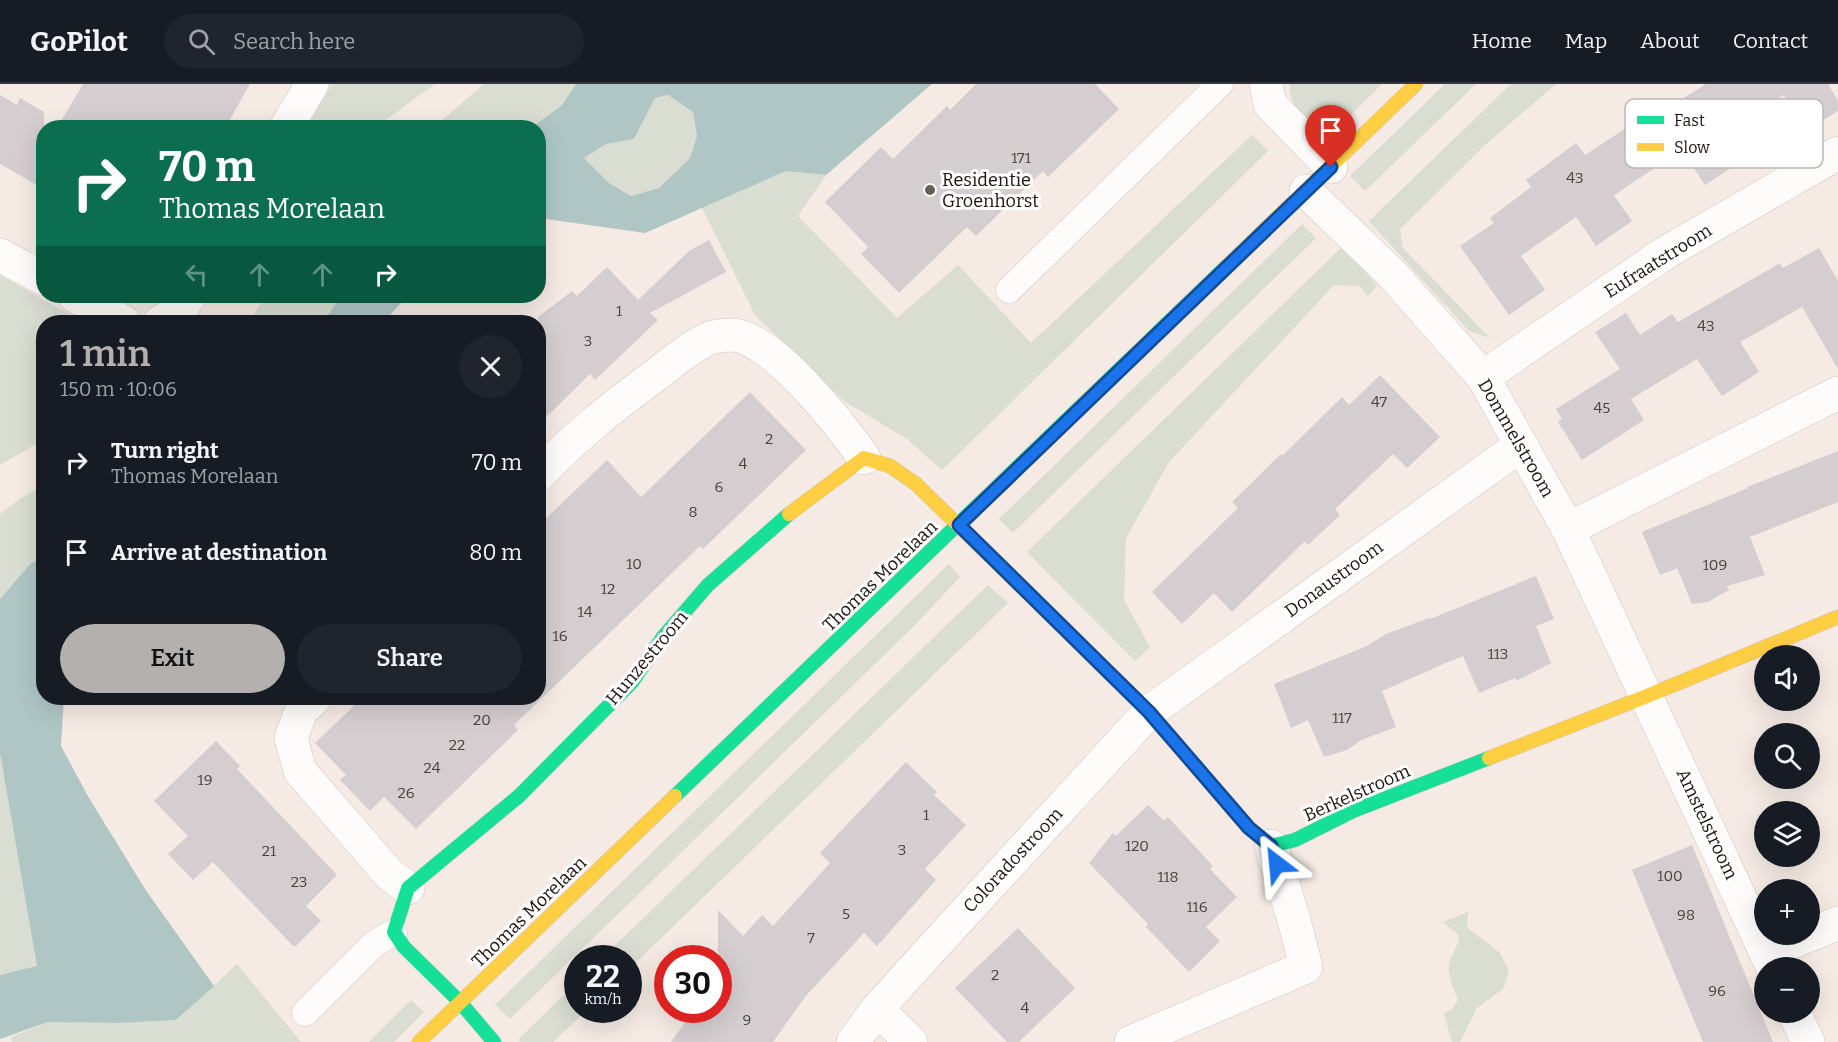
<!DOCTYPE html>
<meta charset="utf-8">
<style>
body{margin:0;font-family:Bitter,serif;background:#20242c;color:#f1f3f6;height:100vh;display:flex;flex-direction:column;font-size:22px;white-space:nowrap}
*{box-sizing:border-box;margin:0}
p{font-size:20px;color:#9ea1a6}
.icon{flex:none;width:33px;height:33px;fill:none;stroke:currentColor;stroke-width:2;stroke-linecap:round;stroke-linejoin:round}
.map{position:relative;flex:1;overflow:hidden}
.panel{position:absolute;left:36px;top:231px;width:510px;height:390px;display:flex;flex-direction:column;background:#171b24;border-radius:24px;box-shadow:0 6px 24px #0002}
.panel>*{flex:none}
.banner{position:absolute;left:36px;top:36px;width:510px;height:183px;border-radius:24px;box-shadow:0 6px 24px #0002;background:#0b6e4f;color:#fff;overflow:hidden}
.buttons{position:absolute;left:1754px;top:561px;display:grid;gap:12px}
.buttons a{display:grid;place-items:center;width:66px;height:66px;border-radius:50%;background:#171b24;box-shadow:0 6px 24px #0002;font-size:30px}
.speed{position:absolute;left:564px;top:861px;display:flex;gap:12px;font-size:30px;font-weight:700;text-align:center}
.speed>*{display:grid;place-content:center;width:78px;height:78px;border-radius:50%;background:#171b24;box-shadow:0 6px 24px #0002;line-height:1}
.speed small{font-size:15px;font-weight:400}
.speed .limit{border:9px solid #d22;background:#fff;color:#111}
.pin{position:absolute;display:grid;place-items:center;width:51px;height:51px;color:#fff;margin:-62px -26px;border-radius:50% 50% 50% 0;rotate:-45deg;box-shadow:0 0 6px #0007}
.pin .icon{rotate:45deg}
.me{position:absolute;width:66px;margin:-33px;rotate:331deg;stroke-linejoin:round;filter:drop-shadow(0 0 4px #0008)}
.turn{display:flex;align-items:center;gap:21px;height:126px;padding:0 24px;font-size:27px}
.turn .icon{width:78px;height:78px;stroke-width:2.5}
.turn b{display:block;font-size:42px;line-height:51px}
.lanes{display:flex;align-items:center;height:57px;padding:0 24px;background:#0003;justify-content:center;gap:30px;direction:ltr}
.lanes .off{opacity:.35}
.round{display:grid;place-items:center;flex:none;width:63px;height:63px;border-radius:32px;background:#20242c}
.summary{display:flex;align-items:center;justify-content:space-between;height:102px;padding:0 24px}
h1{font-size:36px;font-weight:600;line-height:45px;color:#b3b0ae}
.primary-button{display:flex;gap:12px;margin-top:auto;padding:12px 24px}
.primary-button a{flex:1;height:69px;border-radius:36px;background:#b3b0ae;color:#111;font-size:24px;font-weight:600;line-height:69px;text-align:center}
.primary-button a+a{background:#20242c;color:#f1f3f6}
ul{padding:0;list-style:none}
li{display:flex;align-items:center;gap:18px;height:90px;padding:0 24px}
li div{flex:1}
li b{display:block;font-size:22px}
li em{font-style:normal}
header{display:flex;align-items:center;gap:36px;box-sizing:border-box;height:84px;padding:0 30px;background:#171b24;border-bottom:2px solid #363941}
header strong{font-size:28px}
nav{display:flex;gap:33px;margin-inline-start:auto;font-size:21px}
.search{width:420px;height:54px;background:#20242c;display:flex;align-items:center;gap:15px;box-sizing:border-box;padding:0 21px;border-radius:33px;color:#9ea1a6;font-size:22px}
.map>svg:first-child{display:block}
.green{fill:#daddd1}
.water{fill:#afc6c5;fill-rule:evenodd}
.building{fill:#d5ced0}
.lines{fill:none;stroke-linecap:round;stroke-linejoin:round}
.lane-casing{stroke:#d0c6bf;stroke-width:27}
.street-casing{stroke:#d0c6bf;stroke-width:34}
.fast-casing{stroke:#d0c6bf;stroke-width:15}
.slow-casing{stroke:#d0c6bf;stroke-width:15}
.lane{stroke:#fefcfb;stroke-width:26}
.street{stroke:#fefcfb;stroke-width:33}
.fast{stroke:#16e098;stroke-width:14}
.slow{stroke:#ffcf43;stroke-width:14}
.route-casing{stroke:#114b97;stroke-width:15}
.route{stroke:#1a73e8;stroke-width:10}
.poi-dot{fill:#685e57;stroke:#fff;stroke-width:2}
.labels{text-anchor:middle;stroke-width:6;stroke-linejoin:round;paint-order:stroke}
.number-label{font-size:15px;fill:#4a413c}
.poi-label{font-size:18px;fill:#1c120b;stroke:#fff;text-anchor:start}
.street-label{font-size:18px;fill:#1c120b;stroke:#fff}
.key{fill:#fff;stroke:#bbb8b6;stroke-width:1.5}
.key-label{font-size:16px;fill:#1c120b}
</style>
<header>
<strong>GoPilot</strong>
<div class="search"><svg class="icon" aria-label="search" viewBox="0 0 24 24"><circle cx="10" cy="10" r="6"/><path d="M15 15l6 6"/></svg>Search here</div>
<nav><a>Home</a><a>Map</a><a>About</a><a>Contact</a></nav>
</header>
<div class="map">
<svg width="1838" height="958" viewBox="0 0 1838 958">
<rect width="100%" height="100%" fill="#f5eae4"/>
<path class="green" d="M 332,0 L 435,0 L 376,43 L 307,43 Z
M 484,0 L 576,0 L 562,21 L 532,43 L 433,44 Z
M 1290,0 L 1382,0 L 1326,55 C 1312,40 1286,22 1290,0 Z
M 1445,0 L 1476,0 L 1365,107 L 1350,92 Z
M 1511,0 L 1556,0 L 1485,61 L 1400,145 L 1403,164 L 1490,254 L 1469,247 L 1369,137 Z
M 668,11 L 693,28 L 697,52 L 690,74 L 659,104 L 631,112 L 609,99 L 584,74 L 606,60 L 634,55 L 655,14 Z
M 1252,51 L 1268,67 L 942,386 L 907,355 L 844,317 L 755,231 L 702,124 L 786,87 L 826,91 L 798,132 L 897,234 L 958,181 L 1031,259 Z
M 1302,140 L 1316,154 L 1013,449 L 999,435 Z
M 1343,162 L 1377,202 L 1368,212 L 1360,202 L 1334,201 L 1169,378 L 1126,454 L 1124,516 L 1150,563 L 1135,577 L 1027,468 Z
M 0,191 L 83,238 L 44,238 L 43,356 L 0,381 Z
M 266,212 L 341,212 L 323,238 L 249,238 Z
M 43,402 L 43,473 L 30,480 L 0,515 L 0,430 L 21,414 Z
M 949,480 L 960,493 L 914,542 L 510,935 L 495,921 Z
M 988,501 L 1008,519 L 629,885 L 628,874 L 602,874 Z
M 0,669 L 38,883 L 0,891 Z
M 1468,828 L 1467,843 L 1500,869 L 1509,887 L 1503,905 L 1477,924 L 1460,958 L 1452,958 L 1444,930 L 1452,925 L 1458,916 C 1453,902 1445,889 1451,874 C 1454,865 1459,862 1459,851 L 1443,838 Z
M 237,880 L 301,958 L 12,958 L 11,953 L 48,938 L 118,939 L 176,936 Z
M 577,898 L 578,926 L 587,926 L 553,958 L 521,958 L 518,956 Z
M 411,916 L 424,928 L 394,958 L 369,958 Z"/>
<path class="water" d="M 576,0 L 932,0 L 826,91 L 786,87 L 645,149 L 539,134 L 538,44 L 532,43 L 562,21 ZM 668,11 L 693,28 L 697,52 L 690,74 L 659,104 L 631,112 L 609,99 L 584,74 L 606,60 L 634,55 L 655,14 Z
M 341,212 L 407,212 L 384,238 L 323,238 Z
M 43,473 L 44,614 L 64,614 L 61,662 L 89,714 L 145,805 L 214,902 L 176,936 L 118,939 L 48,938 L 0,955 L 0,891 L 37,882 L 0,669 L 0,515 L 30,480 Z"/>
<path class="building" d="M 83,0 L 250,0 L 225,44 L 57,44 Z
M 976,0 L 1095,0 L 1119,25 L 1048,93 L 1043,87 L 976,152 L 967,143 L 899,209 L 861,170 L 868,163 L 825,118 L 881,63 L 893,75 L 947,22 L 950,26 Z
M 1706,0 L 1828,0 L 1838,17 L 1838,27 L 1805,47 L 1784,11 L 1723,48 L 1742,77 L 1705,101 L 1682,66 L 1614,111 L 1632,137 L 1596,162 L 1576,133 L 1521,172 L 1545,206 L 1509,231 L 1460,162 L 1494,139 L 1490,134 L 1531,103 L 1526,96 L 1576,59 L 1585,71 L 1658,23 L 1662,28 Z
M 0,11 L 17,21 L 20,14 L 44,28 L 44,105 L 0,80 Z
M 709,156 L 726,188 L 650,229 L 658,236 L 595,296 L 590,290 L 538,341 L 538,233 L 572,207 L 577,212 L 607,183 L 638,216 L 689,167 Z
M 1819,164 L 1838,197 L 1838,285 L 1802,223 L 1740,258 L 1759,288 L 1722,312 L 1697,275 L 1631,315 L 1644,336 L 1582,376 L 1558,338 L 1562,335 L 1556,325 L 1620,285 L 1595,248 L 1626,229 L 1640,251 L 1672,230 L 1678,238 L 1780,179 L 1783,184 Z
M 1380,291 L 1440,353 L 1407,384 L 1393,370 L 1335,425 L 1340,431 L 1308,461 L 1305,457 L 1232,528 L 1214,509 L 1182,540 L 1152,508 L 1238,424 L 1232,418 L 1281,370 L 1283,371 L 1342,313 L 1349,321 Z
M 750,308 L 806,366 L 703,465 L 700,462 L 514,641 L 518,646 L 416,745 L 384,713 L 370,727 L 340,696 L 346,691 L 315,659 L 362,614 L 538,614 L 538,442 L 607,376 L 641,413 Z
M 1838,367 L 1838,418 L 1750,453 L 1765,491 L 1727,502 L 1729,506 L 1708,518 L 1692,520 L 1677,484 L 1660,491 L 1642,448 L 1748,404 L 1747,403 Z
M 1536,492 L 1554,535 L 1536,542 L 1551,579 L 1516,597 L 1515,594 L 1479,609 L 1463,572 L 1446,579 L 1382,607 L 1396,643 L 1361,656 L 1347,666 L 1324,673 L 1308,636 L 1291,644 L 1274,600 L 1367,562 L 1386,550 L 1429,534 L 1430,535 Z
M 216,657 L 240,682 L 237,685 L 337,791 L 306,822 L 321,837 L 296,862 L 293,862 L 213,778 L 193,796 L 168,770 L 188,752 L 154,717 Z
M 906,678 L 937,708 L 934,711 L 966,741 L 925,785 L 936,796 L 877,862 L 864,849 L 805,913 L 773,958 L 671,958 L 694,926 L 718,926 L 718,826 L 743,852 L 762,831 L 773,842 L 830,779 L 820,769 Z
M 1148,721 L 1164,737 L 1168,733 L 1213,782 L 1210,785 L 1237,813 L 1206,843 L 1220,857 L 1189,888 L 1146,843 L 1148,840 L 1089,779 L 1113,749 L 1116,752 Z
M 1692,761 L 1735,866 L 1773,958 L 1703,958 L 1666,869 L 1632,786 Z
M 1018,844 L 1075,904 L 1019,958 L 1007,958 L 955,904 Z"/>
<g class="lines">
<g class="lane-casing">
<path id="lane" d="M 1009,206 L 1220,0
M 305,929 L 374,860 L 394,848"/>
</g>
<g class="street-casing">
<path id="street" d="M 1266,0 L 1270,20 L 1331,83
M 286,44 L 312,0
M 1306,107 L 1392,190 L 1483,293 L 1568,445 L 1773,884
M 0,171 L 44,195
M 75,212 L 124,238
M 160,238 L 180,227 L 189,212
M 1483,293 L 1665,169 L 1838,69
M 538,392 C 574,353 615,321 657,290 C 673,278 691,262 710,254 C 716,252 727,251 733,251 C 773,254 841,341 864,374
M 1568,445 L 1838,309
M 315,614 L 301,627 L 291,654 L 300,687 L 390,791 L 408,804
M 1766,869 L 1838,839
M 877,925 L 911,958
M 1794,928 L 1808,958
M 853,958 L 877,925 L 925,872 L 1149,628 L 1520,362
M 1131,958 L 1306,883 L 1294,836 L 1271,762"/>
</g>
<g class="fast-casing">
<path id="fast" d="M 1043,524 L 1149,628 L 1249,744 L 1271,762 L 1295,756 L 1353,727 L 1489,674
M 675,712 L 1228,181
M 494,958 L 460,918 L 404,863 L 394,848 L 408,804 L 519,712 L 632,598 L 663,553 L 708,501 L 789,430"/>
</g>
<g class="slow-casing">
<path id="slow" d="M 1228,181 L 1416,0
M 789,430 L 864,374 L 890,382 L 916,400 L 1043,524
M 1489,674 L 1647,612 L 1838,533
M 419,958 L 675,712"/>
</g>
<use href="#lane" class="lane"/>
<use href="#street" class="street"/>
<use href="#fast" class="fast"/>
<use href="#slow" class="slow"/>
</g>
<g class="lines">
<g class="route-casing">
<path id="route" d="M 1277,780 L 1271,762 L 1249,744 L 1149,628 L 959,441 L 1331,83"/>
</g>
<use href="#route" class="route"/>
</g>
<circle class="poi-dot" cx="930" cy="106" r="6"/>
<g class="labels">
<g class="number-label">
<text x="1021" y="79">171</text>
<text x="1575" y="99">43</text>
<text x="619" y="232">1</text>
<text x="1706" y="247">43</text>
<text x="588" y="262">3</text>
<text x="1379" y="323">47</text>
<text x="1602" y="329">45</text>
<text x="769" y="360">2</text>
<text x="743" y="385">4</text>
<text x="719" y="408">6</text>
<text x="693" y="433">8</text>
<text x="634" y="485">10</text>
<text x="1715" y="486">109</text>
<text x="608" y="510">12</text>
<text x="585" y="533">14</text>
<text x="560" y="557">16</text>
<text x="1498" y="575">113</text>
<text x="1342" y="639">117</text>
<text x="482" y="641">20</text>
<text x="457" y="666">22</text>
<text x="432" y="689">24</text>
<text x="205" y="701">19</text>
<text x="406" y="714">26</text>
<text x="926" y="736">1</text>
<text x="1137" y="767">120</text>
<text x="902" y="771">3</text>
<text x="269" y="772">21</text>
<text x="1670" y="797">100</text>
<text x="1168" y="798">118</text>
<text x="299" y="803">23</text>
<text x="1197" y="828">116</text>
<text x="846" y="835">5</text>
<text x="1686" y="836">98</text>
<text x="811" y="859">7</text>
<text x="995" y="896">2</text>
<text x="1717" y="912">96</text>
<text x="1025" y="929">4</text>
<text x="747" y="941">9</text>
</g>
<g class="poi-label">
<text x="942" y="102">Residentie<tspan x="942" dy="21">Groenhorst</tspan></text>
</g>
<g class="street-label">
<text transform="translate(1658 177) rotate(-32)" y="6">Eufraatstroom</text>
<text transform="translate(1516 354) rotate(60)" y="6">Dommelstroom</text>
<text transform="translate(880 492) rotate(-44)" y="6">Thomas Morelaan</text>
<text transform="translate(1334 495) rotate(-36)" y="6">Donaustroom</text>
<text transform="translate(647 574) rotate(-50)" y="6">Hunzestroom</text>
<text transform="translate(1357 709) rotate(-24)" y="6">Berkelstroom</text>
<text transform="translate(1707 740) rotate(65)" y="6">Amstelstroom</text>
<text transform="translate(1013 776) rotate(-47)" y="6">Coloradostroom</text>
<text transform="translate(529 828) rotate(-44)" y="6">Thomas Morelaan</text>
</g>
</g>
<rect x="1625" y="15" width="198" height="69" rx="9" class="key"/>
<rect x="1637" y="32" width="27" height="8" fill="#16e098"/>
<rect x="1637" y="59" width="27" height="8" fill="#ffcf43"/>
<g class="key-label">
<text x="1674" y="42">Fast</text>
<text x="1674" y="69">Slow</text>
</g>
</svg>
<div class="buttons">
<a><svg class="icon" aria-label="sound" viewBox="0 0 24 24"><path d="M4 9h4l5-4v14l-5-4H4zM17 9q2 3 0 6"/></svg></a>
<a><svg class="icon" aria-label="search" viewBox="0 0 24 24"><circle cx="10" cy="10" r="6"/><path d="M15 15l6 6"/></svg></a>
<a><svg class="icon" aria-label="layers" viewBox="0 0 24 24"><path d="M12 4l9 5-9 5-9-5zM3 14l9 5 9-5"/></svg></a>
<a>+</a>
<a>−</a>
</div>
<div class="speed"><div>22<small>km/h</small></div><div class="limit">30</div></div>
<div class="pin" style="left:1331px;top:83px;background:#d93025"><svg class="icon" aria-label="arrive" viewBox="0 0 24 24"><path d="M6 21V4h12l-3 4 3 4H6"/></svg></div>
<svg class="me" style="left:1277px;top:780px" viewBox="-20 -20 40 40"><path d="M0-17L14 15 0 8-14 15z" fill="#1a73e8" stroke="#fff" stroke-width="4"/></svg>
<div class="banner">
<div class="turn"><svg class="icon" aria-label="right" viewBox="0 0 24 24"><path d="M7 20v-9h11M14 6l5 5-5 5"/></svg><div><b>70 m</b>Thomas Morelaan</div></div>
<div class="lanes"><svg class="icon off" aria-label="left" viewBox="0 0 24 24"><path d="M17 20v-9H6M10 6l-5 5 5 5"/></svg><svg class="icon off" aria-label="ahead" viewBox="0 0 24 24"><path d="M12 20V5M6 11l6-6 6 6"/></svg><svg class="icon off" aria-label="ahead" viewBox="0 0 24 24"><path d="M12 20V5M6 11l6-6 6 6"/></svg><svg class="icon" aria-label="right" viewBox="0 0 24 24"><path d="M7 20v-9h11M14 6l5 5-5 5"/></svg></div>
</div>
<section class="panel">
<div class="summary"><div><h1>1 min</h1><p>150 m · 10:06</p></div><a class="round"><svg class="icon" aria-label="close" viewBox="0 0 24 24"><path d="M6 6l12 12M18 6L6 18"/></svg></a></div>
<ul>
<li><svg class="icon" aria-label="right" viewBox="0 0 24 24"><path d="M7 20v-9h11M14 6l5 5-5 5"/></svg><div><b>Turn right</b><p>Thomas Morelaan</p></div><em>70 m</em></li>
<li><svg class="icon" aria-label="arrive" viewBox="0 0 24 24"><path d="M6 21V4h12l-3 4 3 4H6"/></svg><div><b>Arrive at destination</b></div><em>80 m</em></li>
</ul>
<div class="primary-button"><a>Exit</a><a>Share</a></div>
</section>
</div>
